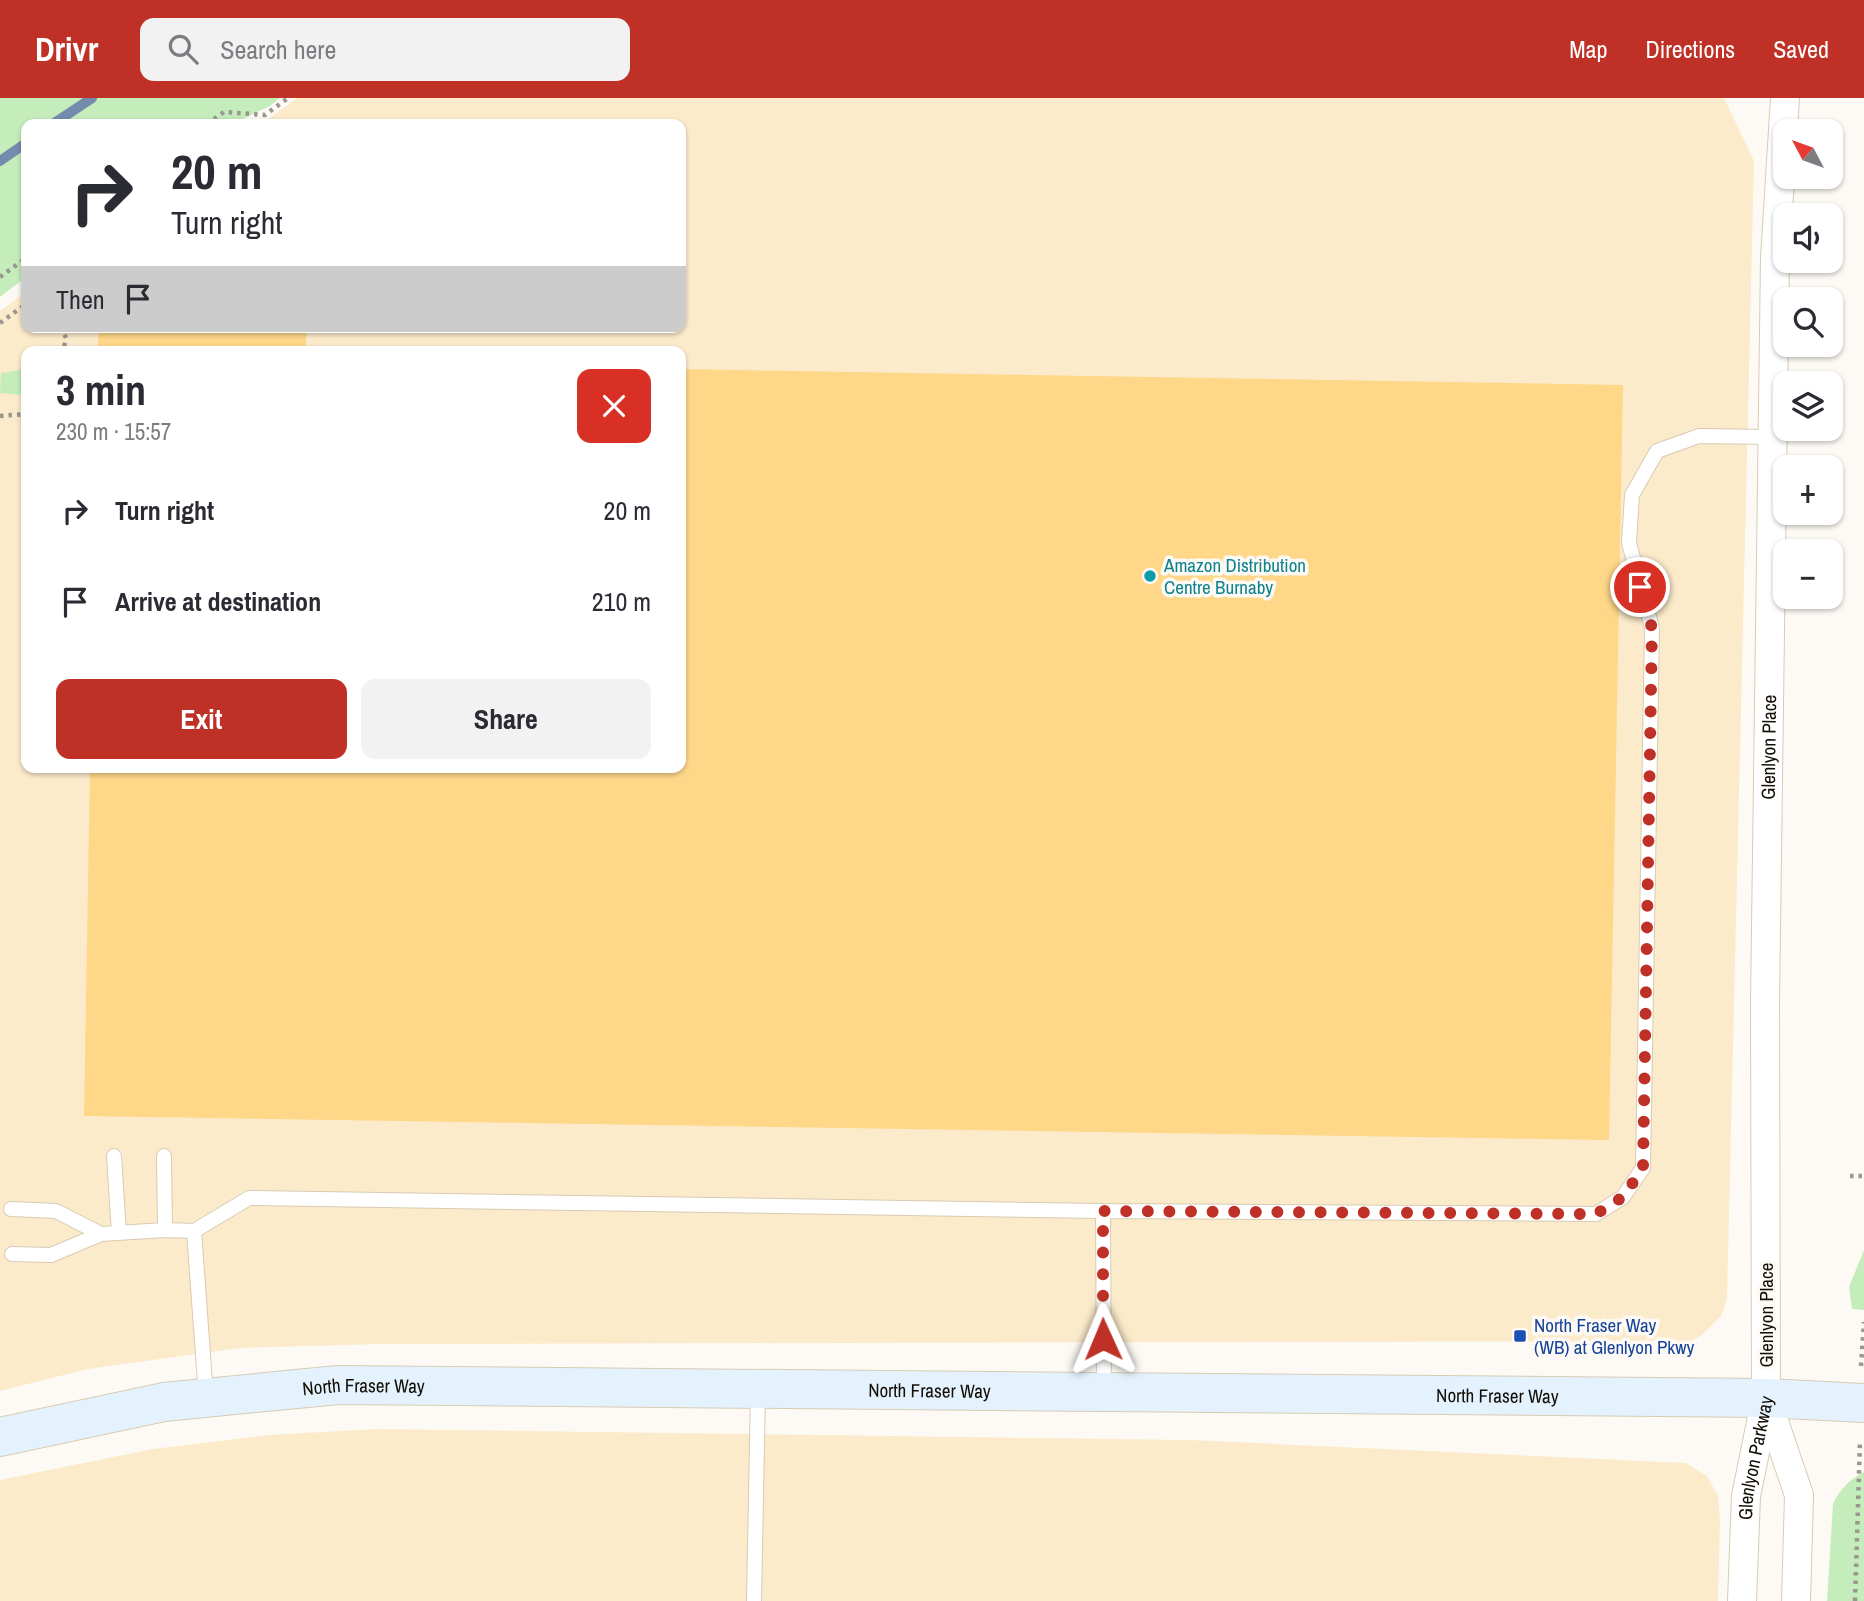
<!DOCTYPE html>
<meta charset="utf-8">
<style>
body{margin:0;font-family:"Archivo Narrow",sans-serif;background:#f2f2f3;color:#2b2b33;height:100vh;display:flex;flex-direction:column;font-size:26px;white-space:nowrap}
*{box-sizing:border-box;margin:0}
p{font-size:23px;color:#7c7c81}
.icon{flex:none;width:38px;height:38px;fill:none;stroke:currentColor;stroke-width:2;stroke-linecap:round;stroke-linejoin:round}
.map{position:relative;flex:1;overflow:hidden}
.drawer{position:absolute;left:21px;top:248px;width:665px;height:427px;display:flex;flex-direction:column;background:#fff;border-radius:14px;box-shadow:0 2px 5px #0004}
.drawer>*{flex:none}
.guide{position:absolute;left:21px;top:21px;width:665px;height:214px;border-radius:14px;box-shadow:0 2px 5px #0004;background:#fff;color:#2b2b33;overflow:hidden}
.needle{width:46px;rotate:311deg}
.tools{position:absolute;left:1773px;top:21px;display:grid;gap:14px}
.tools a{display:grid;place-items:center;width:70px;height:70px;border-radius:14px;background:#fff;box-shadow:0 2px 5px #0004;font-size:35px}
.pin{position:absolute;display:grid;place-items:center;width:60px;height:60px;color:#fff;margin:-30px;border:4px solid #fff;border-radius:50%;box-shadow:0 2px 7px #0007}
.me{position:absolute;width:77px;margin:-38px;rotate:359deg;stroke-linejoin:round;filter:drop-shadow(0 0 5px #0008)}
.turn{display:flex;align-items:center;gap:24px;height:147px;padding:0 35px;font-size:32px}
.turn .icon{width:91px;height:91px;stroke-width:2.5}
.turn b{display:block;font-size:49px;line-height:60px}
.then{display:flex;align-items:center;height:66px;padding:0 35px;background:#0003;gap:14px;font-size:26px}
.round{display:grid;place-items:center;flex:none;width:74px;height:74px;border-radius:14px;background:#f2f2f3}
.summary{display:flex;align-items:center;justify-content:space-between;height:119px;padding:0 35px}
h1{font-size:42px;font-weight:700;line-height:52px}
.primary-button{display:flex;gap:14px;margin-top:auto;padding:14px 35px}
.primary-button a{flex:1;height:80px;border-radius:14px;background:#bf3127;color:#fff;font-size:28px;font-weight:700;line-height:80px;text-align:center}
.primary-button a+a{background:#f2f2f3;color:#2b2b33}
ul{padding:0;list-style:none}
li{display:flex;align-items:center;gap:21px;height:91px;padding:0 35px}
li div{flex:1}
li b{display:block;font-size:26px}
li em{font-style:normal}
header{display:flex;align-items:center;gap:42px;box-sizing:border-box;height:98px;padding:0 35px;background:#bf3127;color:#fff}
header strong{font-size:33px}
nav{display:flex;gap:38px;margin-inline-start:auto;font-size:24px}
.search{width:490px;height:63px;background:#f2f2f3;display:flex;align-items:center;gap:18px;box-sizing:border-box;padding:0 24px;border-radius:14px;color:#7c7c81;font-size:26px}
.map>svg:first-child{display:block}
.built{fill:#fcebcb;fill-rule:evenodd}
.green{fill:#c5edbb}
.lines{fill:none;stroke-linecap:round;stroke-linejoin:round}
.stream{stroke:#758bae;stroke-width:10}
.building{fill:#fed789}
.lane-casing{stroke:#d8cbb3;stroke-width:16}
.street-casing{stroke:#d8cbb3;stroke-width:30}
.secondary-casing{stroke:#d8cbb3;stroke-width:40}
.path{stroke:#9a9690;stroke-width:4.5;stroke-dasharray:3.5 5;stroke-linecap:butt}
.lane{stroke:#fff;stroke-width:14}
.street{stroke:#fff;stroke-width:28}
.secondary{stroke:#e4f2fd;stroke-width:38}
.route{stroke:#bf3127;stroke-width:12;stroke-dasharray:0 21.6}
.culture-dot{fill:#0f9aa8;stroke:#fdfaf5;stroke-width:2.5}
.transit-dot{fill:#1a4fb4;stroke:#fdfaf5;stroke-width:2.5}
.labels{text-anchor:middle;stroke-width:7;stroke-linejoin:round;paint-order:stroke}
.culture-label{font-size:19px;fill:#0d838f;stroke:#fdfaf5;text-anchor:start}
.street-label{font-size:19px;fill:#130e06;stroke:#fdfaf5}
.transit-label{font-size:19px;fill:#164399;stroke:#fdfaf5;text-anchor:start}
</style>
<header>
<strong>Drivr</strong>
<div class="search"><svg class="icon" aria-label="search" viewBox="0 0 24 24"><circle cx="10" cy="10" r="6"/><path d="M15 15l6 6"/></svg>Search here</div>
<nav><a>Map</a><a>Directions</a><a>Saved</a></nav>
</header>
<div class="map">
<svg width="1864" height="1503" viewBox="0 0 1864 1503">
<rect width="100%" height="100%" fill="#fdfaf5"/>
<path class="built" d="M 297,0 L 1724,0 L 1754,63 L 1727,1202 L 1721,1218 L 1702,1237 L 1692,1243 L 381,1246 L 240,1250 L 88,1271 L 0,1293 L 0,213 L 26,194 L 26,229 L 681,229 L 681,26 L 261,26 ZM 26,254 L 681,254 L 681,670 L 26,670 Z
M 377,1331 L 1190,1342 L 1686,1365 L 1707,1378 L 1718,1398 L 1720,1421 L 1718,1503 L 0,1503 L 0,1382 L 153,1351 L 268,1337 Z"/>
<path class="green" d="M 0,0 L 280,0 L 270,8 L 232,26 L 26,26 L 26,179 L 0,199 Z
M 26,271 L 26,293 L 19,297 L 0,295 L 1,275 Z
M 1864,1152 L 1864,1212 L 1852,1211 L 1849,1189 Z
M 1864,1374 L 1864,1503 L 1827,1503 L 1833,1406 C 1839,1392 1850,1381 1864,1374 Z"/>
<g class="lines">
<path class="stream" d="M 53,26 L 92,0
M 0,63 L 26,45"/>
</g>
<path class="building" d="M 98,229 L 306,229 L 306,254 L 98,254 Z
M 681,271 L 1623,287 L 1609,1042 L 84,1018 L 90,670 L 681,670 Z"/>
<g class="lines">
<g class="lane-casing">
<path id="lane" d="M 114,1058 L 119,1135
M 164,1058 L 165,1132
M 11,1111 L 56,1113 L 101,1136 L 51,1157 L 12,1156
M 1103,1113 L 1596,1116 L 1623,1099 L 1643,1070 L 1652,530 L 1629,445 L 1632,397 L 1657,353 L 1699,338 L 1773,339
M 101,1136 L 165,1132 L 194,1133
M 206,1298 L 194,1133 L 249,1100 L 1103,1113 L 1104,1294
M 754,1503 L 758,1292"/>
</g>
<g class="street-casing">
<g id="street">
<path d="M 1767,1303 L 1799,1397 L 1796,1503"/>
<path id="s1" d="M 1742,1503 L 1746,1398 L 1766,1300 L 1765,905 L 1775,160 L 1785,0"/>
</g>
</g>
<g class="secondary-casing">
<g id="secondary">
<path id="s2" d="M 0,1339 L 164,1304 L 338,1287 L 1766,1300 L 1864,1305"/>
</g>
</g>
<path class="path" d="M 207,26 L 224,14 L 265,17 L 288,0
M 0,179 L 26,160
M 0,225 L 26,206
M 61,229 L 66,240 L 63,254
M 0,318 L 26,316
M 1850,1078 L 1864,1078
M 1861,1268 L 1864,1224
M 1855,1503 L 1860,1343"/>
<use href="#lane" class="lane"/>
<use href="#street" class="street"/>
<use href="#secondary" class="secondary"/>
</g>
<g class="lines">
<path class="route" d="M 1103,1241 L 1103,1113 L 1596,1116 L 1623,1099 L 1643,1070 L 1652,530 L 1640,489"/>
</g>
<circle class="culture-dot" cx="1150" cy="478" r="7"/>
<rect class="transit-dot" x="1513" y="1231" width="14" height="14" rx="3.5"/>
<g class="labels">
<g class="culture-label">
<text x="1164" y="474">Amazon Distribution<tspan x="1164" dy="22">Centre Burnaby</tspan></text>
</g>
<g class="street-label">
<text dy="7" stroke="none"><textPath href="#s1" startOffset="856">Glenlyon Place</textPath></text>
<text transform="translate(1766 1217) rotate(-90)" y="7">Glenlyon Place</text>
<text dy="7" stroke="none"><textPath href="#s2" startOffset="368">North Fraser Way</textPath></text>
<text dy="7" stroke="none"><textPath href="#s2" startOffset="934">North Fraser Way</textPath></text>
<text dy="7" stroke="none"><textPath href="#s2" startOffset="1502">North Fraser Way</textPath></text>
<text dy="7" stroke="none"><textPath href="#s1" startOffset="144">Glenlyon Parkway</textPath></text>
</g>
<g class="transit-label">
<text x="1534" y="1234">North Fraser Way<tspan x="1534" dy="22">(WB) at Glenlyon Pkwy</tspan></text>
</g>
</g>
</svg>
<div class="tools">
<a><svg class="needle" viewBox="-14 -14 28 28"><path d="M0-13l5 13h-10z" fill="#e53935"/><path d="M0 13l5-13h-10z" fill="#7c7c81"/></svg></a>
<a><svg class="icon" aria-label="sound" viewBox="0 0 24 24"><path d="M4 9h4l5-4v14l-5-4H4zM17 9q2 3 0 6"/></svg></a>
<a><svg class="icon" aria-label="search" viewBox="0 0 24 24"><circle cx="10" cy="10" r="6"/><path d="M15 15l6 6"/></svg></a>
<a><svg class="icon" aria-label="layers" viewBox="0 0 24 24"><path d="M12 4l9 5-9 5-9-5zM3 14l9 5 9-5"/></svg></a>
<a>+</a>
<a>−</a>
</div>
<div class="pin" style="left:1640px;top:489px;background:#d93025"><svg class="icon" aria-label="arrive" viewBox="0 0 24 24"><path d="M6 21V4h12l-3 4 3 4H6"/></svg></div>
<svg class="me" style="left:1103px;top:1241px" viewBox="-20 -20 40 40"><path d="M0-17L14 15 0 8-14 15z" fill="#bf3127" stroke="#fff" stroke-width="4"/></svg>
<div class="guide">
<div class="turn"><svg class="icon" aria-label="right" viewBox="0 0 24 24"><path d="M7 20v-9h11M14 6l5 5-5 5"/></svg><div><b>20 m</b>Turn right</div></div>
<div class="then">Then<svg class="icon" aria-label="arrive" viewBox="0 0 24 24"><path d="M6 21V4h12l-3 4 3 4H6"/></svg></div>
</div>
<section class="drawer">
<div class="summary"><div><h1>3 min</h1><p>230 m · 15:57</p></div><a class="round" style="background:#d93025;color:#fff"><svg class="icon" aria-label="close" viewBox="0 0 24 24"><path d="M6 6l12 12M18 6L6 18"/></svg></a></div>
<ul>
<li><svg class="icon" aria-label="right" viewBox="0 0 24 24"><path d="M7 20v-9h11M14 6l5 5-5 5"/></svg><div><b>Turn right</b></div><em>20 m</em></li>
<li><svg class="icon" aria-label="arrive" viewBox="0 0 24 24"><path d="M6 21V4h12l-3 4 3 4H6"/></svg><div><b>Arrive at destination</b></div><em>210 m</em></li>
</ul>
<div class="primary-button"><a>Exit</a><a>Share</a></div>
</section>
</div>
